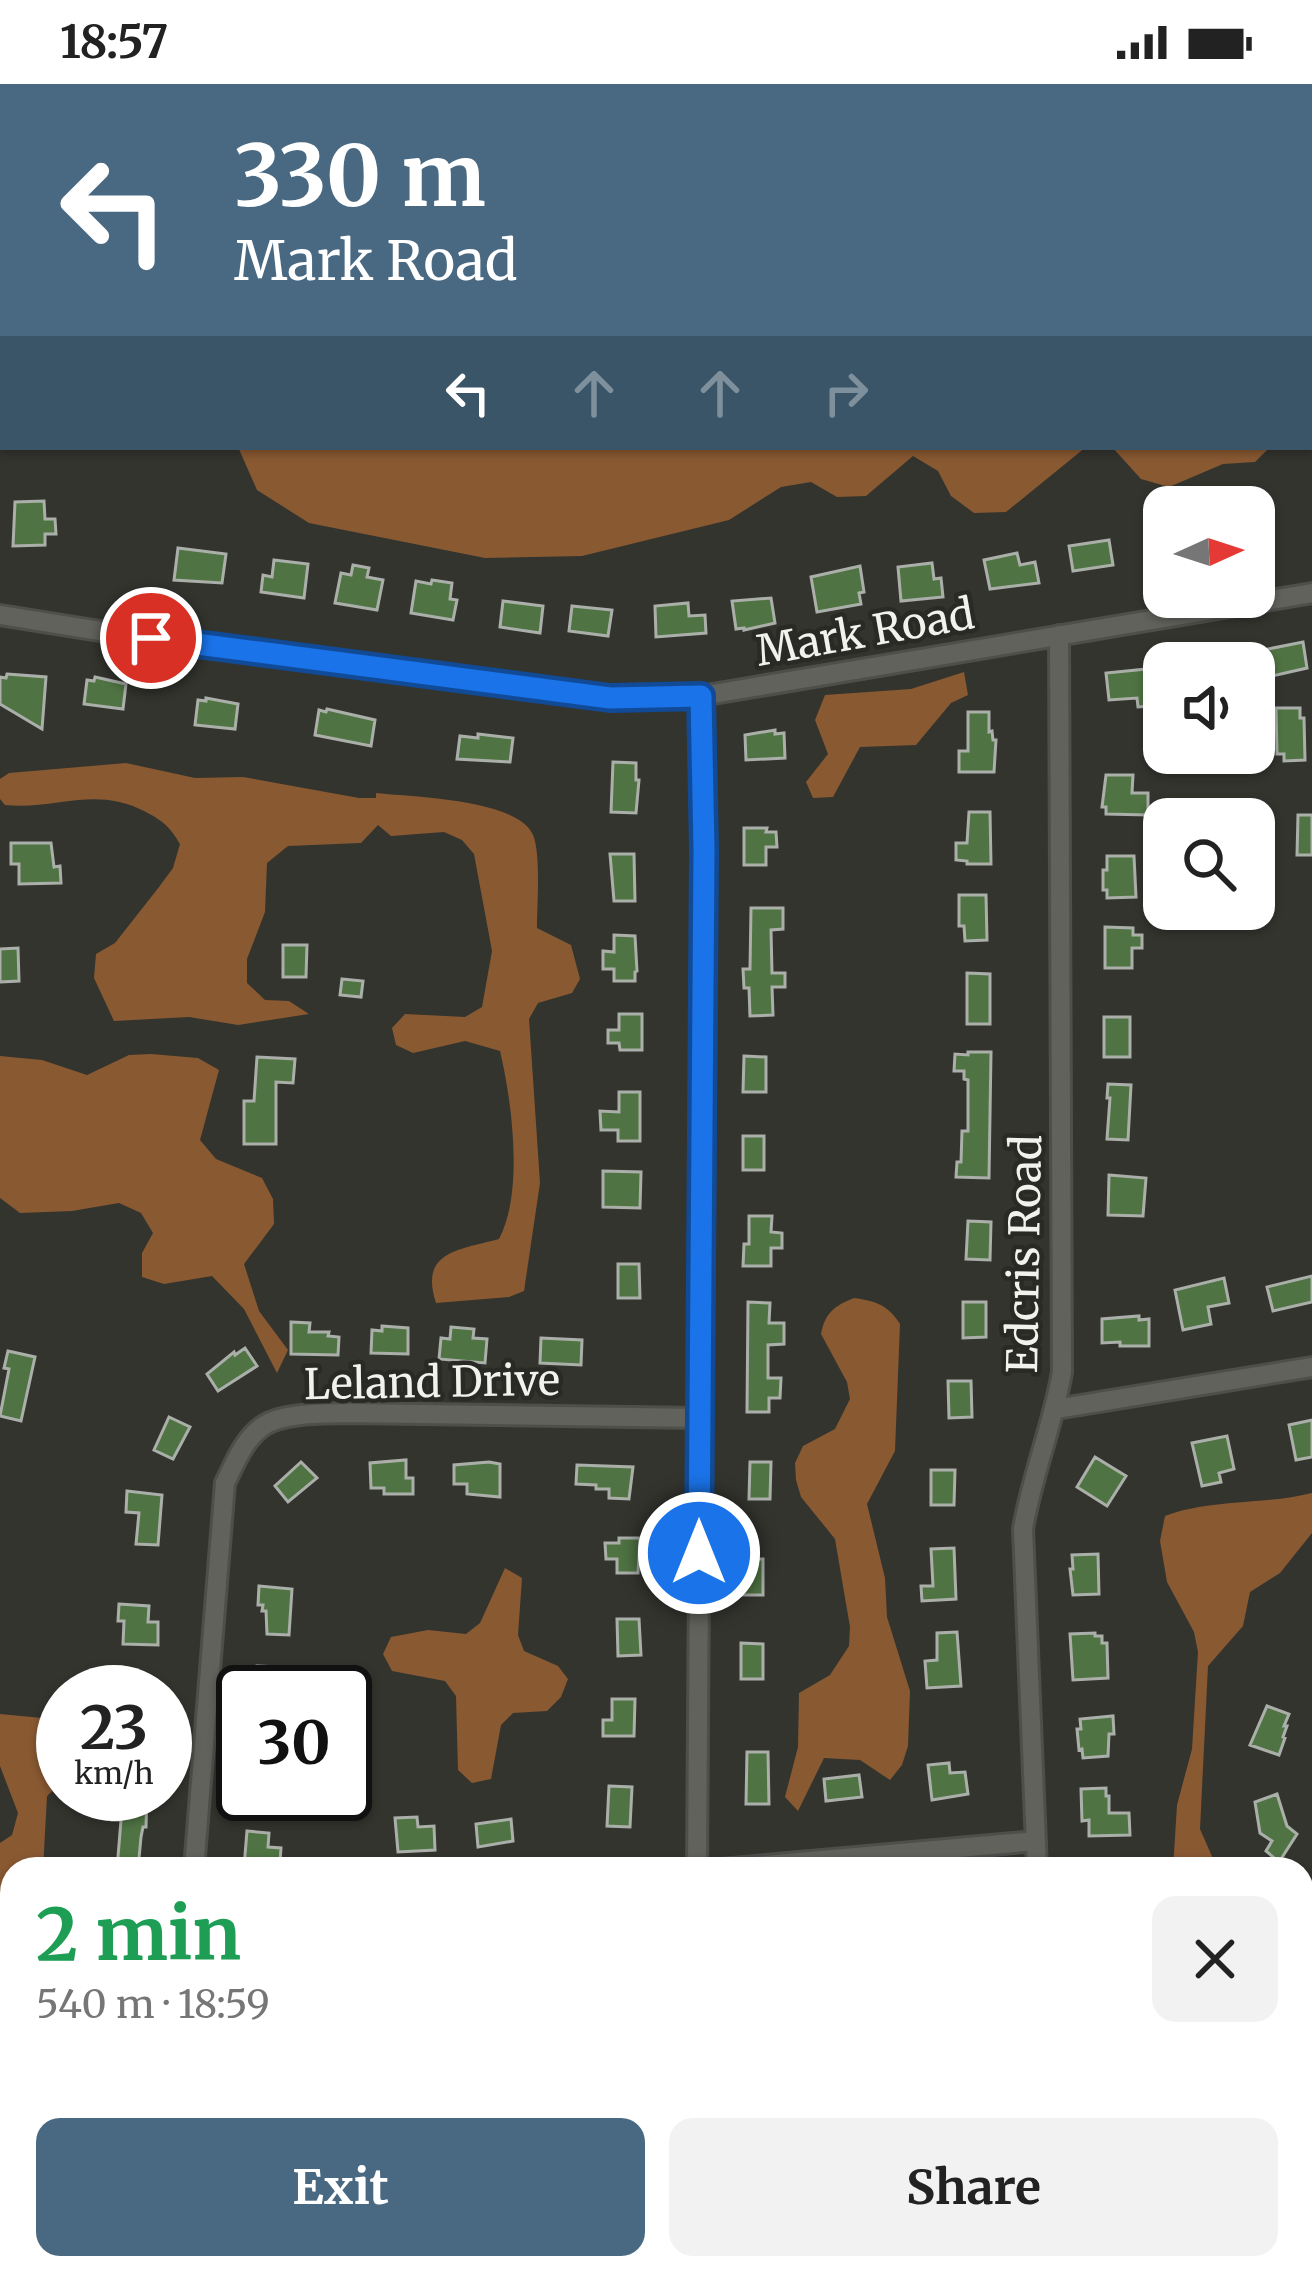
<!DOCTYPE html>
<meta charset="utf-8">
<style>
body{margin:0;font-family:Merriweather,serif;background:#f2f2f2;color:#222;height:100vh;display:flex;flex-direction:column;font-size:45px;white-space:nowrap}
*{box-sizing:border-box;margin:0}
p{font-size:39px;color:#767676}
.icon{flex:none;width:66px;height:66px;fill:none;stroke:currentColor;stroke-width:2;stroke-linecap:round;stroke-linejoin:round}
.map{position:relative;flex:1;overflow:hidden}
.side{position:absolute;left:0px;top:1773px;width:1314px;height:423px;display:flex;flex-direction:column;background:#fff;border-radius:36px 36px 0 0;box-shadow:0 3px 9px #0004}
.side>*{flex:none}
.guide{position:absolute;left:0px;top:0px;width:1314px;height:366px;box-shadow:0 3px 9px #0004;background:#496982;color:#fff;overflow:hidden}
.needle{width:78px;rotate:87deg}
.tools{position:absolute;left:1143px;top:402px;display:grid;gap:24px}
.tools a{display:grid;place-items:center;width:132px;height:132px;border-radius:24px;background:#fff;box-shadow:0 3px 9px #0004;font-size:60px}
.speed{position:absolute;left:36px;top:1581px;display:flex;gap:24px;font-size:60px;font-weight:700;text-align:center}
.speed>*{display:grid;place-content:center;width:156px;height:156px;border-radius:50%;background:#fff;box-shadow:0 3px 9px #0004;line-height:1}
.speed small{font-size:30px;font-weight:400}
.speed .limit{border:6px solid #111;border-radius:18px;background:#fff;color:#111}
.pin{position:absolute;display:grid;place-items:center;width:102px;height:102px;color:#fff;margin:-51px;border:6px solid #fff;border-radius:50%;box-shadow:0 3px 12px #0007}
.me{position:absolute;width:132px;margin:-66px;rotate:0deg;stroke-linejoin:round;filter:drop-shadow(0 0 9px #0008)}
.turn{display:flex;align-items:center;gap:42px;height:252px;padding:0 36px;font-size:54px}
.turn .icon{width:156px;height:156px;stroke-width:2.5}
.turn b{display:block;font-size:84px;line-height:102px}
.lanes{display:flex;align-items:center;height:114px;padding:0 36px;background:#0003;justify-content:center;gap:60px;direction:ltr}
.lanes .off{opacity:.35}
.round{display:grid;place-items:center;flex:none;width:126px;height:126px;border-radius:24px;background:#f2f2f2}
.head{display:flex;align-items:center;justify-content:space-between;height:204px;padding:0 36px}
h1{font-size:72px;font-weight:700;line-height:90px;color:#1e9e55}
.cta{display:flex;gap:24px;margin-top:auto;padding:24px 36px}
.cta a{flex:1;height:138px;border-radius:24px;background:#496982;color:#fff;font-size:48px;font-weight:700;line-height:138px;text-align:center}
.cta a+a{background:#f2f2f2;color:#222}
.status{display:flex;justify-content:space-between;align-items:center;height:84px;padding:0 60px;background:#fff;direction:ltr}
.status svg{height:33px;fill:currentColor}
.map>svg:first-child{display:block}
.forest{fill:#895932}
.building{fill:#4f7343;stroke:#abafaa;stroke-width:3}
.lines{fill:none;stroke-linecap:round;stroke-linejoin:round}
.minor-casing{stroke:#4e4f4b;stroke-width:24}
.minor{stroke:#61625c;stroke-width:18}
.route-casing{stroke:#114b97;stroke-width:30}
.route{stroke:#1a73e8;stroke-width:21}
.labels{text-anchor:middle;stroke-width:9;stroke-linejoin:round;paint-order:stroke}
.street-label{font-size:42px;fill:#f1f2ee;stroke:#292a25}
</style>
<div class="status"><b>18:57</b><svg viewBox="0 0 49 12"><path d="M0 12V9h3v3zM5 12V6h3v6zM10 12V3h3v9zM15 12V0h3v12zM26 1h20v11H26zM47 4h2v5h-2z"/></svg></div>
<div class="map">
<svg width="1312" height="2194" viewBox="0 0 1312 2194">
<rect width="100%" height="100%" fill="#33342e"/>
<path class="forest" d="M 238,363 L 1086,363 L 1006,428 L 974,429 L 951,412 L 938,387 L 913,372 L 866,412 L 837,413 L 811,398 L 781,403 L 729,436 L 582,472 L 485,474 L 309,439 L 257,406 Z
M 1112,363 L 1270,363 L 1255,378 L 1223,380 L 1169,403 L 1141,395 Z
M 964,588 L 968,611 L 951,619 L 916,661 L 860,663 L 833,713 L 813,714 L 806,698 L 828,670 L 815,636 L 825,611 L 911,605 Z
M 126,679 L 195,694 L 243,693 L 359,714 L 376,714 L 376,709 C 412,713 518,715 533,751 C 541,769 537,822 537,844 L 571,861 L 580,895 L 572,909 L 538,919 L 529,935 L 540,1099 L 524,1207 L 509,1213 L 436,1219 C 419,1167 459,1166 499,1155 C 524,1108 512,1018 500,967 L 465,957 L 413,969 L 396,961 L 392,944 L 405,930 L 465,933 L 482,923 L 492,867 L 474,770 L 462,756 L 444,748 L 391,752 L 378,741 L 361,759 L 288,762 L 267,779 L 265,828 L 247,875 L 247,899 L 265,916 L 289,917 L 309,930 L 238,941 L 189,933 L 114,937 L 94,894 L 96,870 L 115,859 L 159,803 L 173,784 L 180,760 C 170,743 163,737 146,728 C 95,701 57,726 5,721 L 0,715 L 0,695 L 9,689 Z
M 151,970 L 198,974 L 219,986 L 200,1056 L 216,1075 L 262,1094 L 273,1115 L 274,1140 L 244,1180 L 259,1227 L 288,1266 L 277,1289 L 244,1225 L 212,1192 L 164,1200 L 142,1193 L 142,1169 L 153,1149 L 141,1129 L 119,1119 L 72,1127 L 20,1129 L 0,1114 L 0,972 L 42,976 L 87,991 L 129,971 Z
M 854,1214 C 876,1217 888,1221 900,1240 L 895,1367 L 867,1420 L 885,1494 L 887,1533 L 910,1607 L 908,1662 L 902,1681 L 890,1696 L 860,1676 L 824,1674 L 798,1727 L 785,1713 L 798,1663 L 799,1609 L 830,1591 L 849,1562 L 850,1543 L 835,1455 L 801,1413 L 796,1396 L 795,1379 L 803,1362 L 835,1345 L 850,1315 L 847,1298 L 821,1250 C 825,1229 834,1222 854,1214 Z
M 1312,1409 L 1312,1449 L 1280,1489 L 1250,1508 L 1243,1542 L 1208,1582 L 1200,1745 L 1214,1777 L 1223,1785 L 1173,1785 L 1177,1721 L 1192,1665 L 1198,1568 L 1194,1548 L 1167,1498 L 1160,1457 L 1165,1432 C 1211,1415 1264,1421 1312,1409 Z
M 505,1484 L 522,1494 L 518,1551 L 524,1567 L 558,1582 L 568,1595 L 561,1613 L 547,1627 L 513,1629 L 501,1641 L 491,1695 L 472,1699 L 458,1686 L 456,1612 L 445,1597 L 392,1587 L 383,1570 L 391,1553 L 428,1546 L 466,1550 L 480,1539 Z
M 0,1630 L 63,1636 L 63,1697 L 47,1712 L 43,1785 L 12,1785 L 12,1851 L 0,1833 L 0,1759 L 12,1751 L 18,1729 L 0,1682 Z
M 12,1896 L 12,2012 L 0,2032 L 0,1910 Z
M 0,2038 L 12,2050 L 12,2154 L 0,2164 Z
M 1302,2125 L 1312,2145 L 1312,2194 L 514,2194 L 592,2184 L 1302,2184 Z"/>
<path class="building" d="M 1231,404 L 1232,423 L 1215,423 L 1214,406 Z
M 44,417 L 45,435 L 55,435 L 56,450 L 45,450 L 45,461 L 13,462 L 15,418 Z
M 1109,456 L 1113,481 L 1073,487 L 1069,462 Z
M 178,464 L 226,470 L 222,499 L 174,496 Z
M 1017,469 L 1020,481 L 1035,478 L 1039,499 L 990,505 L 984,476 Z
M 274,476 L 308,480 L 304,514 L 261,508 L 263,491 L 272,493 Z
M 932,479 L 934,495 L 941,494 L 943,513 L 901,517 L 898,483 Z
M 353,481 L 369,484 L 367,493 L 383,496 L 377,526 L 335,519 L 341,489 L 351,491 Z
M 860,482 L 864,508 L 859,509 L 861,520 L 817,528 L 811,493 Z
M 432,496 L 452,499 L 450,515 L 457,516 L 453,536 L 411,529 L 416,497 L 431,500 Z
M 771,514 L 775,539 L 744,546 L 744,544 L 736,545 L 732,517 Z
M 503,517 L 543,522 L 540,549 L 500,543 Z
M 688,519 L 689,532 L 705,531 L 706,549 L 656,553 L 655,522 Z
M 572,522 L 612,526 L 608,552 L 569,547 Z
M 1303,558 L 1307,584 L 1268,593 L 1263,566 Z
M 1147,585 L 1151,622 L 1138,623 L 1137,614 L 1109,616 L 1106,589 Z
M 7,590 L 46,593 L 42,645 L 0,620 L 0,593 L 6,594 Z
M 95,593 L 126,600 L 123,625 L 84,620 L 87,596 L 94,597 Z
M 206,614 L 238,620 L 235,645 L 195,641 L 198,616 L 206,617 Z
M 1276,624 L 1300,624 L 1300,634 L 1304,634 L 1305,676 L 1284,677 L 1284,670 L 1277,670 Z
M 327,625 L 375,636 L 371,662 L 315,651 L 319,626 L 326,628 Z
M 968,628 L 989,628 L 989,648 L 992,647 L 993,656 L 996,656 L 994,688 L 959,688 L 959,667 L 968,667 Z
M 775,646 L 775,650 L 784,649 L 785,674 L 746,676 L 745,651 Z
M 478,650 L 513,654 L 510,678 L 457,675 L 460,652 L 478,654 Z
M 613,678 L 636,679 L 636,696 L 639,696 L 636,729 L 611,728 Z
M 1106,691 L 1133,691 L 1132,709 L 1148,709 L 1148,731 L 1106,730 L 1106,723 L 1102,723 Z
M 969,728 L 990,728 L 991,780 L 967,780 L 967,777 L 956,776 L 956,759 L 967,759 Z
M 1298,731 L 1312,731 L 1312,771 L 1297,771 Z
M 744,744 L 767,744 L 766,748 L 776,748 L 777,763 L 766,763 L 766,781 L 744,781 Z
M 11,759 L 51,759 L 54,783 L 60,782 L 61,799 L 19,800 L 19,780 L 11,780 Z
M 610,770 L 634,770 L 635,817 L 614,817 Z
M 1107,772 L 1134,772 L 1136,813 L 1107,814 L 1107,806 L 1103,806 L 1103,786 L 1107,786 Z
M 959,811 L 986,811 L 987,856 L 965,857 L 964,842 L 959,842 Z
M 751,824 L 783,824 L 783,845 L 771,846 L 772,889 L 785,889 L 785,903 L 772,903 L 773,931 L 750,932 L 749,904 L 744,904 L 743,885 L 750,885 Z
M 1105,843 L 1133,844 L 1133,851 L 1142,851 L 1142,864 L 1132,864 L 1132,884 L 1105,884 Z
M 614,851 L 635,852 L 637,887 L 635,888 L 635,897 L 614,897 L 614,885 L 603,885 L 603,867 L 614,868 Z
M 283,861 L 307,861 L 306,893 L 283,893 Z
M 18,864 L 19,897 L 0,898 L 0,865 Z
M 967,889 L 990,890 L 990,940 L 967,940 Z
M 342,895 L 363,897 L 361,913 L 340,911 Z
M 619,930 L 642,930 L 642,966 L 620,966 L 619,959 L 608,959 L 608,946 L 619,946 Z
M 1104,933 L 1130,933 L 1130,973 L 1104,973 Z
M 968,968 L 991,968 L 989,1094 L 956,1093 L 957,1078 L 961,1078 L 962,1047 L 968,1047 L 968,996 L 964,995 L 964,987 L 954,987 L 955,970 L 968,971 Z
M 744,972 L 766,973 L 766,1008 L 743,1008 Z
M 257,973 L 295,975 L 293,999 L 276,998 L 276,1060 L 244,1060 L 244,1017 L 254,1017 Z
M 1108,1000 L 1131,1001 L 1128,1056 L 1107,1055 L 1110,1014 L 1107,1014 Z
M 619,1008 L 640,1008 L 640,1057 L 618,1057 L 618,1046 L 601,1046 L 600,1027 L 619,1028 Z
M 743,1052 L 764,1052 L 764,1086 L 743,1086 Z
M 603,1087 L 641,1088 L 640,1124 L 603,1123 Z
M 1109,1091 L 1146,1094 L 1143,1132 L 1108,1131 Z
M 749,1132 L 772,1132 L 771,1148 L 782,1149 L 782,1164 L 771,1164 L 771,1182 L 743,1182 L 744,1160 L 749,1160 Z
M 968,1137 L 991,1138 L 990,1176 L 966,1175 Z
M 618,1180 L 639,1180 L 640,1214 L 618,1214 Z
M 1312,1192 L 1312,1218 L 1273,1227 L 1267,1203 Z
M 1224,1194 L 1229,1219 L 1208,1223 L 1211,1240 L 1183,1246 L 1175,1206 Z
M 748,1218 L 770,1219 L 769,1239 L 784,1239 L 784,1260 L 768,1261 L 768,1294 L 781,1294 L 780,1314 L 769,1314 L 769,1328 L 747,1328 Z
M 963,1218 L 986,1218 L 986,1253 L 963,1254 Z
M 1139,1232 L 1139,1236 L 1149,1235 L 1149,1262 L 1120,1262 L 1120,1258 L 1102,1259 L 1102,1235 Z
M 291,1238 L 310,1239 L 309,1248 L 329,1248 L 328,1252 L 339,1253 L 338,1271 L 291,1270 Z
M 382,1242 L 408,1244 L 408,1270 L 371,1269 L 372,1246 L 382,1247 Z
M 451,1243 L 474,1245 L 473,1254 L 487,1255 L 485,1279 L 439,1275 L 441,1254 L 450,1255 Z
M 541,1254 L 582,1256 L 581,1281 L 540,1279 Z
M 245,1264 L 257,1282 L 218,1307 L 207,1290 L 234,1268 L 235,1271 Z
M 8,1267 L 35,1273 L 21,1337 L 0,1332 L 9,1285 L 4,1284 Z
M 948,1297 L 971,1297 L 972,1333 L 949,1334 Z
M 169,1333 L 190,1343 L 173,1375 L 154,1366 Z
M 1312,1336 L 1312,1373 L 1296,1376 L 1289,1341 Z
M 1227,1352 L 1234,1385 L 1219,1389 L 1221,1398 L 1202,1402 L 1192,1359 Z
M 1095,1373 L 1126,1392 L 1107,1422 L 1077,1403 Z
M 406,1376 L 406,1394 L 413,1394 L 413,1410 L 384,1410 L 384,1404 L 371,1404 L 370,1379 Z
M 301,1378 L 317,1394 L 288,1418 L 275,1402 Z
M 489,1378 L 500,1380 L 500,1413 L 467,1410 L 467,1400 L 454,1400 L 454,1381 Z
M 750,1378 L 771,1378 L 770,1415 L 749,1415 Z
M 577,1381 L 633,1383 L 629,1415 L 609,1414 L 609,1405 L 596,1405 L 596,1401 L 576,1400 Z
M 931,1386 L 955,1386 L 954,1421 L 931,1421 Z
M 127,1407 L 162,1411 L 158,1461 L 136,1460 L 139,1429 L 126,1428 Z
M 619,1454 L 640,1454 L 638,1489 L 617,1489 L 617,1475 L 606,1475 L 605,1459 L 619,1459 Z
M 954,1464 L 956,1515 L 922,1517 L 921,1502 L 933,1502 L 931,1465 Z
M 1098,1470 L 1099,1510 L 1073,1511 L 1070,1485 L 1073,1485 L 1072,1471 Z
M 741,1475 L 763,1475 L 763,1511 L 742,1511 Z
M 259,1502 L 292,1505 L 289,1551 L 267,1550 L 266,1527 L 262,1527 L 263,1521 L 258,1521 Z
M 119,1520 L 149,1522 L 148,1538 L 158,1538 L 158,1561 L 123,1560 L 124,1537 L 118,1537 Z
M 617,1535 L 639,1535 L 641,1571 L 618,1572 Z
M 957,1548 L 961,1602 L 927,1604 L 925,1577 L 937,1576 L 937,1549 Z
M 1095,1549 L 1095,1552 L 1102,1552 L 1102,1559 L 1107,1559 L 1108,1594 L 1073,1596 L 1070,1550 Z
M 741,1559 L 763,1560 L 763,1595 L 741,1595 Z
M 257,1582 L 280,1583 L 278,1608 L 256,1608 Z
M 612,1615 L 635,1615 L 634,1652 L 603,1652 L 603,1636 L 612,1636 Z
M 1267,1622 L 1289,1630 L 1284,1642 L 1287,1642 L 1283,1653 L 1285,1654 L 1279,1671 L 1250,1661 Z
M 1113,1632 L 1114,1650 L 1109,1650 L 1108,1672 L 1083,1674 L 1082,1665 L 1079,1666 L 1077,1645 L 1081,1645 L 1080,1635 Z
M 747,1668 L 768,1668 L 769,1720 L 746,1720 Z
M 949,1679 L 950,1689 L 965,1688 L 968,1710 L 932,1716 L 928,1681 Z
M 859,1691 L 862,1713 L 826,1717 L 824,1695 Z
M 609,1702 L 632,1703 L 630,1743 L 607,1742 Z
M 1106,1704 L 1106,1712 L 1109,1712 L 1109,1729 L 1129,1729 L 1130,1751 L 1089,1752 L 1089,1736 L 1082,1737 L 1081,1705 Z
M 126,1710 L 147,1710 L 146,1743 L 143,1743 L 141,1753 L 138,1785 L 117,1785 L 121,1736 L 112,1736 L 113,1718 L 125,1719 Z
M 1277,1710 L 1287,1742 L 1297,1750 L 1279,1778 L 1266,1767 L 1272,1757 L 1260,1749 L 1255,1718 Z
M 417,1733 L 418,1743 L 434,1742 L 435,1766 L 398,1768 L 395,1734 Z
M 511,1735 L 513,1757 L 478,1763 L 476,1740 Z
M 247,1747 L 269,1749 L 268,1763 L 281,1764 L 280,1778 L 267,1777 L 267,1785 L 244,1783 Z"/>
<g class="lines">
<g class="minor-casing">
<path id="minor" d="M 380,0 L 380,3
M 0,205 L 3,204
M 0,531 L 106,548 L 610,614 L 701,612 L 1312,509
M 1056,1325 L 1312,1283
M 194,1785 L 225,1399 C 235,1379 244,1355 263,1342 C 283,1328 326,1330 350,1329 L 700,1334
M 697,1785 L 704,766 L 701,612
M 721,1785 L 1036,1757
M 1037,1785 L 1023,1445 C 1032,1391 1053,1341 1062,1288 L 1059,551
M 1302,2077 L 1312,2076
M 1302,2100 L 1312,2098
M 219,2184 L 221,2194
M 483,2194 L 541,2184"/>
</g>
<use href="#minor" class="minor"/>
</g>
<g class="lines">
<g class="route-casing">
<path id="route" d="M 151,554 L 610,614 L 701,612 L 704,766 L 699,1469"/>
</g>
<use href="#route" class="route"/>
</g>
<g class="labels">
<g class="street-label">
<text transform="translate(865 548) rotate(-10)" y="15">Mark Road</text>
<text transform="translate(1024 1170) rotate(-89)" y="15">Edcris Road</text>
<text transform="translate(432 1298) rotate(-1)" y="15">Leland Drive</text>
</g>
</g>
</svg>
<div class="tools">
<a><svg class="needle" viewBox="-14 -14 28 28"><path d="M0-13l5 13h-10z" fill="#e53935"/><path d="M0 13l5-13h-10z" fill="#767676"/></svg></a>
<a><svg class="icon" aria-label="sound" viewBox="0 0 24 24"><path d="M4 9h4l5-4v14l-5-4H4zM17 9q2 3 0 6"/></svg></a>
<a><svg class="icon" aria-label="search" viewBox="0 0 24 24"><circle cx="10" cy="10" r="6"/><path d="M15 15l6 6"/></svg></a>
</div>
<div class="speed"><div>23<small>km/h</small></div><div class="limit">30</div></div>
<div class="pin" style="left:151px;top:554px;background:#d93025"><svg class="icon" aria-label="arrive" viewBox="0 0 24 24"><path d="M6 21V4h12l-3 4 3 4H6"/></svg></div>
<svg class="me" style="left:699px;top:1469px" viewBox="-20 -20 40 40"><circle r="17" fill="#1a73e8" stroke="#fff" stroke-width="3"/><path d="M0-11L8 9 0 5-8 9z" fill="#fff"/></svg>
<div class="guide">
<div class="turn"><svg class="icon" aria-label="left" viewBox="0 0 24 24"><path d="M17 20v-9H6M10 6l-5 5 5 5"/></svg><div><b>330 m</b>Mark Road</div></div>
<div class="lanes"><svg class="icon" aria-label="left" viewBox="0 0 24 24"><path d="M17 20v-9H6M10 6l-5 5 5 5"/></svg><svg class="icon off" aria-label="ahead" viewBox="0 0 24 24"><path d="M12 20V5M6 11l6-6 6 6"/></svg><svg class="icon off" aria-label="ahead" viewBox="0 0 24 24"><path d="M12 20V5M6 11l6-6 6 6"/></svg><svg class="icon off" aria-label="right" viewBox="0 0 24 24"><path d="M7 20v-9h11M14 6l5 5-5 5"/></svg></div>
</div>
<section class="side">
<div class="head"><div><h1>2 min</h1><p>540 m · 18:59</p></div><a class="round"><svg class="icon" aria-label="close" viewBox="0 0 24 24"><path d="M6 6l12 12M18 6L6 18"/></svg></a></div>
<div class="cta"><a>Exit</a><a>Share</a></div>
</section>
</div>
